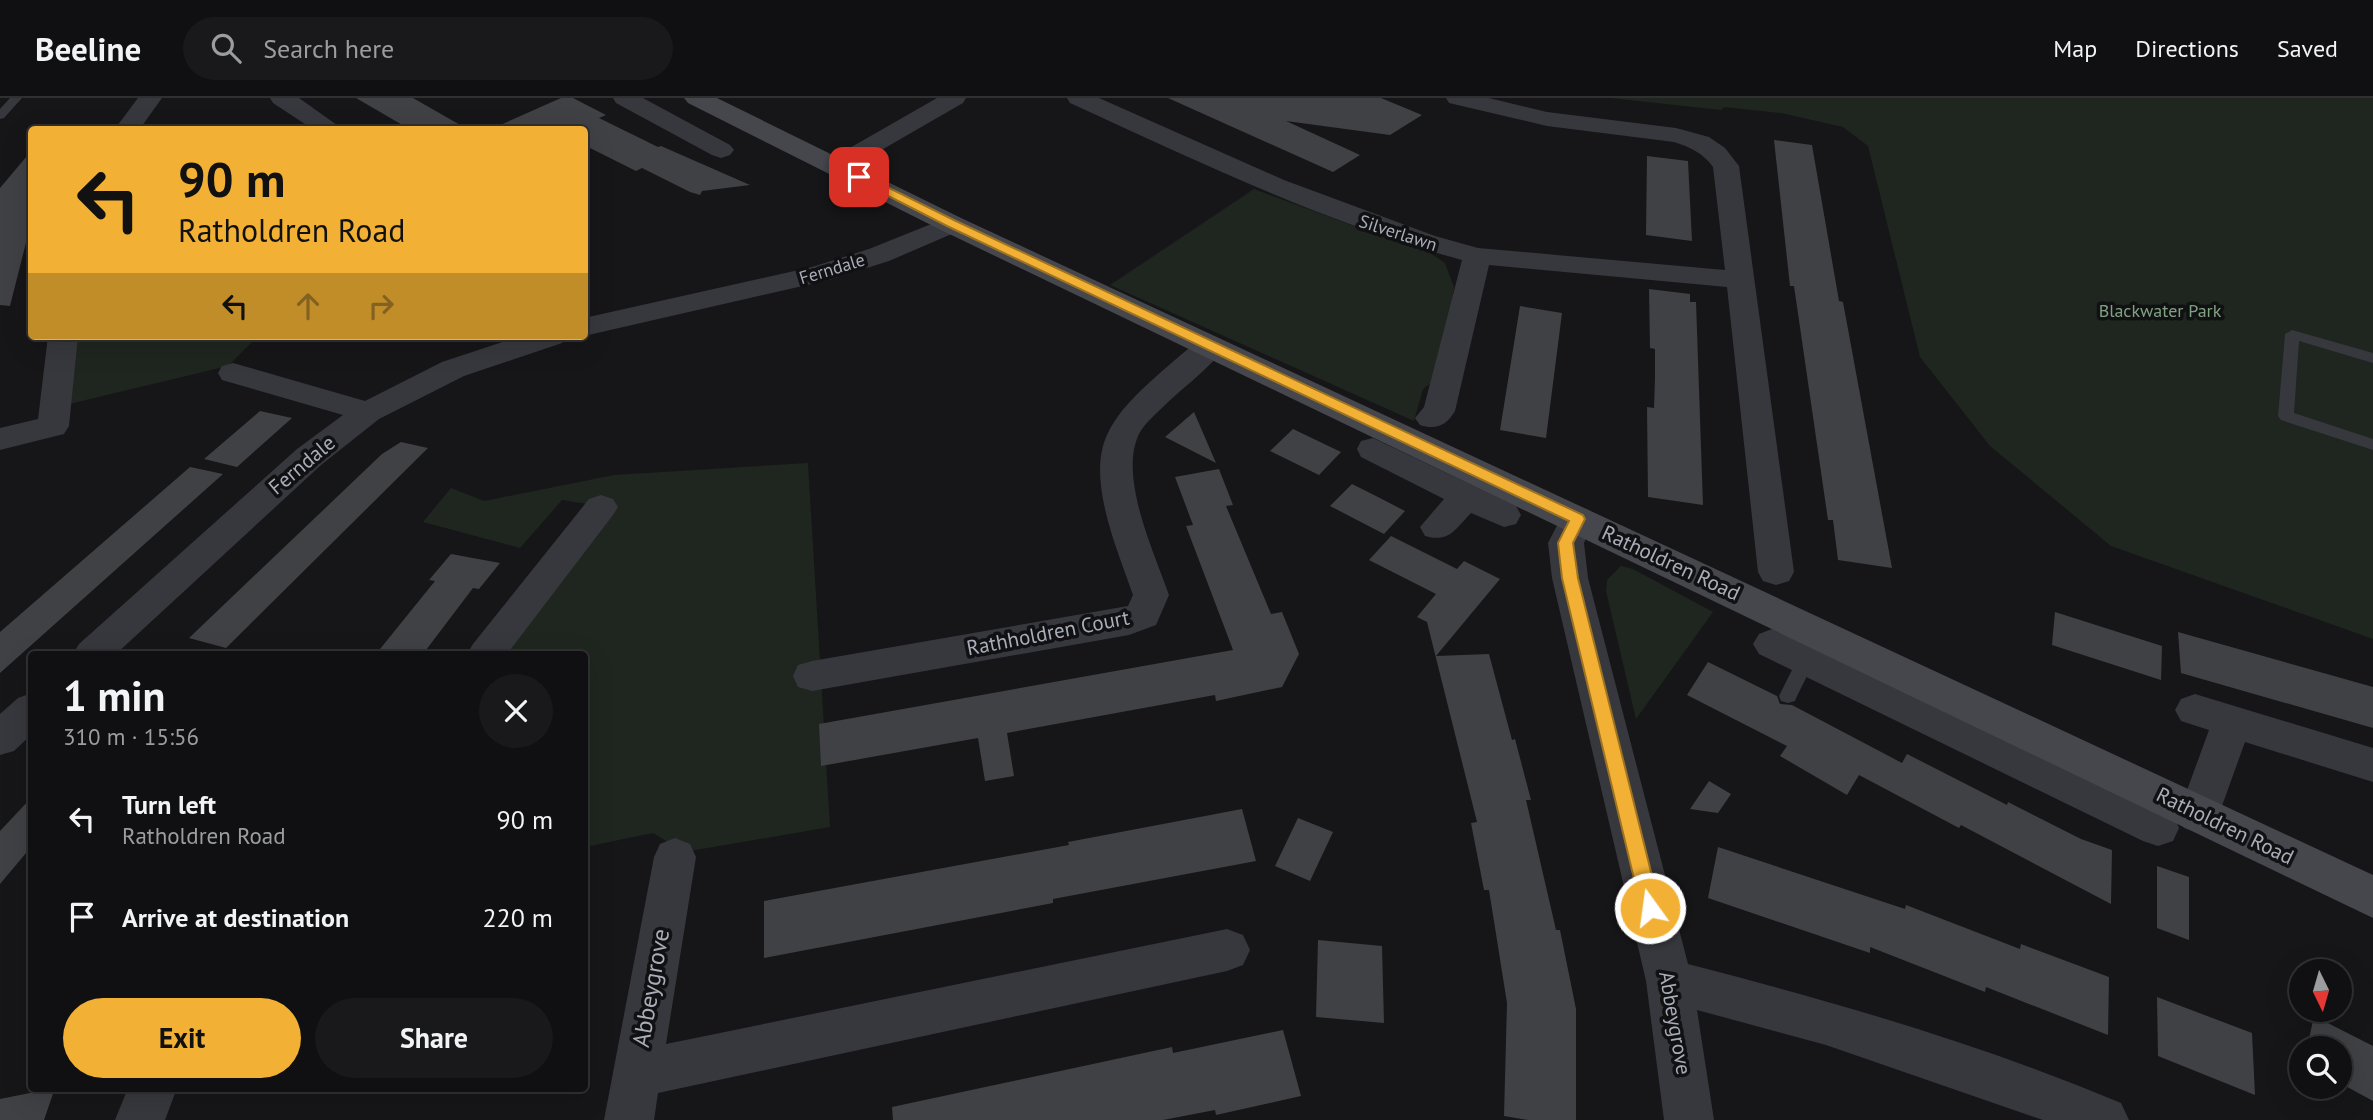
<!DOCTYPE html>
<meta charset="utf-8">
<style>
body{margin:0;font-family:"PT Sans",sans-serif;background:#19191b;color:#f1f3f6;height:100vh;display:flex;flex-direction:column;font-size:26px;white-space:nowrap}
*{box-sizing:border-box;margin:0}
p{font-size:23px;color:#9c9d9f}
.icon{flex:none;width:38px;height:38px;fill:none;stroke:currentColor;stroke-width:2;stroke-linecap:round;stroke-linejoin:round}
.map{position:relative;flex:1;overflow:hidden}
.sheet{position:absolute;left:28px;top:553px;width:560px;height:441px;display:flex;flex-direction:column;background:#101012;border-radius:7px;box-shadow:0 7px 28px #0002,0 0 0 2px #303032}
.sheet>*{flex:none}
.top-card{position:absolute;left:28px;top:28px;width:560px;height:214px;border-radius:7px;box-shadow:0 7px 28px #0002,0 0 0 2px #303032;background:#f2b134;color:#111;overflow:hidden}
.needle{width:46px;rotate:175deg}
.buttons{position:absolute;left:2289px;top:861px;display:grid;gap:14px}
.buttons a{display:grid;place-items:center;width:63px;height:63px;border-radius:50%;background:#101012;box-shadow:0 7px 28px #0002,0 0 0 2px #303032;font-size:35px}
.pin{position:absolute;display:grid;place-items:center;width:60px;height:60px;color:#fff;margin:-30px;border-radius:14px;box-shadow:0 4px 10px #0006}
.me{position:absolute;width:77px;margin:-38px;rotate:346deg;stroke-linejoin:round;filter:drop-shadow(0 0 5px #0008)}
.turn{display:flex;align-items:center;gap:24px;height:147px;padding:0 35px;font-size:32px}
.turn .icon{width:91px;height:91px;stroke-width:2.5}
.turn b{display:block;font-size:49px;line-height:60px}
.lanes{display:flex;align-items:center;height:66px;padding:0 35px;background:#0003;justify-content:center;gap:35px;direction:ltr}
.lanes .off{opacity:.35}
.round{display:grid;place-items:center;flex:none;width:74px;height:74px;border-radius:37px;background:#19191b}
.summary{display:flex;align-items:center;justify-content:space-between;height:119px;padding:0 35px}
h1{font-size:42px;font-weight:700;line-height:52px}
.cta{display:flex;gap:14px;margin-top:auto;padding:14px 35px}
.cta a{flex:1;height:80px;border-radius:42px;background:#f2b134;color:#111;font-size:28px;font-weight:700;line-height:80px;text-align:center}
.cta a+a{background:#19191b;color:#f1f3f6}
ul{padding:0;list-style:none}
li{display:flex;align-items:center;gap:21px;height:98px;padding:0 35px}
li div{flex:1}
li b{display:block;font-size:26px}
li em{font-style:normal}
header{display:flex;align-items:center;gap:42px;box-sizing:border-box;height:98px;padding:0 35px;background:#101012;border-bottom:2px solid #303032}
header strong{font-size:33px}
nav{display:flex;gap:38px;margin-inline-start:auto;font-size:24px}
.search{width:490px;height:63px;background:#19191b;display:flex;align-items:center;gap:18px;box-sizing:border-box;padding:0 24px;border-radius:38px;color:#9c9d9f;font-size:26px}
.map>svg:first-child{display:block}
.green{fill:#1e261f}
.building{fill:#404145}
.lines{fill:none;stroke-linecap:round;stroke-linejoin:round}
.lane{fill:#37383d;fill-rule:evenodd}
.street{fill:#37383d;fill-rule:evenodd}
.secondary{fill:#45474d;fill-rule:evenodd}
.route{fill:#f2b134;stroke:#9d7322;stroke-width:2}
.labels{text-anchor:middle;stroke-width:7;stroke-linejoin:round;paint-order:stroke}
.far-street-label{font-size:18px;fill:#a8adb8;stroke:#111113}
.far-park-label{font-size:18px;fill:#7fa381;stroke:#111113}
.street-label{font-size:21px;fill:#a8adb8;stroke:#111113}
.near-street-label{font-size:24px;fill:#a8adb8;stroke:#111113}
</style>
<header>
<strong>Beeline</strong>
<div class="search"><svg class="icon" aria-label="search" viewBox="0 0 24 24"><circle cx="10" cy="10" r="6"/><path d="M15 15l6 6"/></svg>Search here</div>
<nav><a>Map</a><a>Directions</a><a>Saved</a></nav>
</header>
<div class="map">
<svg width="2373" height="1022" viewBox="0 0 2373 1022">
<rect width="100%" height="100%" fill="#161618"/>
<path class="green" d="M 1611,0 L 2373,0 L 2373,541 L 2111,448 L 1990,348 L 1920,259 L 1868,48 L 1843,29 L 1781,15 L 1724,9 L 1721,12 Z
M 1254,91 L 1397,144 L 1423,150 L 1445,165 L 1454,189 L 1441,278 L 1423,291 L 1414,323 L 1110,187 Z
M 73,238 L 258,238 L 228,268 L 65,307 Z
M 808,365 L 830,729 L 684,754 L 653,735 L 585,749 L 584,556 L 502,556 L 614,410 L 562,402 L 520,450 L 423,424 L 451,390 L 484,403 L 614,377 Z
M 1621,468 L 1633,471 L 1713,514 L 1636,621 L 1606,493 L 1607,482 Z"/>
<path class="building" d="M 356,0 L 413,0 L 469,32 L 411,32 Z
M 561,0 L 573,0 L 606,17 L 599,20 L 658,49 L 661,48 L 750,87 L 702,93 L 700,97 L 690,94 L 642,70 L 636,73 L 584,47 L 584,32 L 489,32 Z
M 1168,0 L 1381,0 L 1422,17 L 1390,37 L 1286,23 L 1360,57 L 1333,74 Z
M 1774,42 L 1812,47 L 1839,203 L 1843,204 L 1892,470 L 1838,462 L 1833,422 L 1828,422 L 1794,188 L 1790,188 Z
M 32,52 L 32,121 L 10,208 L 0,207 L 0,90 Z
M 1647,58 L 1688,63 L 1692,143 L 1646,137 Z
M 1649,191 L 1690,196 L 1690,204 L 1696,204 L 1703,407 L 1648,399 L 1647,309 L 1654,310 L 1655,280 L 1655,251 L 1650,250 Z
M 1520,208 L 1562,215 L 1546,340 L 1500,332 Z
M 260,313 L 292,320 L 237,369 L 204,361 Z
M 1194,314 L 1216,365 L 1165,339 Z
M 1293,331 L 1341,354 L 1319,377 L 1270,353 Z
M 401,344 L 428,350 L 226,550 L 189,540 L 382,356 Z
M 190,369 L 223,376 L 0,575 L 0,534 Z
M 1219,371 L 1233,407 L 1226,408 L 1271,516 L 1282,514 L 1299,556 L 1282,589 L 1216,603 L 1215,597 L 1007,635 L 1014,678 L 985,683 L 978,640 L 821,668 L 819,626 L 1233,552 L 1186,428 L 1193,427 L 1175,379 Z
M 1352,386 L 1378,399 L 1405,413 L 1384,436 L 1330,408 Z
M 1391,438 L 1457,471 L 1464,463 L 1500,481 L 1436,558 L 1489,556 L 1512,642 L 1515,641 L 1531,702 L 1526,702 L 1556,832 L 1560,832 L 1576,911 L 1576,1022 L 1528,1022 L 1504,1018 L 1507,905 L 1489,792 L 1484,792 L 1471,725 L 1477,724 L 1427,524 L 1417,519 L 1436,496 L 1369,462 Z
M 451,456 L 500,465 L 479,491 L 473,490 L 423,556 L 376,556 L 435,483 L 429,482 Z
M 2055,514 L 2162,548 L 2161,582 L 2052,547 Z
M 2178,534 L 2373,589 L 2373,630 L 2181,575 Z
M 1708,564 L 1777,598 L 1780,606 L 1792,607 L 1902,665 L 1907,656 L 2007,707 L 2008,704 L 2081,741 L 2112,752 L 2111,806 L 1961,727 L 1959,730 L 1859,677 L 1847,697 L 1780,658 L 1787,648 L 1687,597 Z
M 1709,683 L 1731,696 L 1718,715 L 1690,711 Z
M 32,699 L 32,748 L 0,786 L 0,733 Z
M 1242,711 L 1256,763 L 1053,801 L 1053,805 L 764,860 L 764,803 L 1069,747 L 1068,744 Z
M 1298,720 L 1333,734 L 1310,783 L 1275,768 Z
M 1718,749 L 1905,811 L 1906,807 L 2020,851 L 2021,846 L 2109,879 L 2108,937 L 1986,889 L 1985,894 L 1870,849 L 1870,855 L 1708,800 Z
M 2157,768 L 2189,779 L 2189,842 L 2157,830 Z
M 1318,842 L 1382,848 L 1384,925 L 1316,919 Z
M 2157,899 L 2252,935 L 2255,997 L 2158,958 Z
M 2314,918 L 2373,948 L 2373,1003 L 2340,985 L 2340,950 L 2307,950 Z
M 1283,932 L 1301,998 L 1216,1017 L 1215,1012 L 1163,1022 L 893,1022 L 892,1009 L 1172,949 L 1173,955 Z
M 55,990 L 44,1022 L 0,1022 L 0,1001 Z"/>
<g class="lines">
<path class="lane" d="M 10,0 L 22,0 L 4,20 L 0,21 L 0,11 Z
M 2292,232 L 2373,255 L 2373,265 L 2299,243 L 2294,315 L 2373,341 L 2373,352 L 2281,322 L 2278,318 L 2285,236 Z
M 1806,555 L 1812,557 L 1815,562 L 1797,598 L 1795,603 L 1788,605 L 1781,603 L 1779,598 L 1797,562 L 1800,557 Z"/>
<path class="street" d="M 138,0 L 162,0 L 139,32 L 114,32 Z
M 270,0 L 299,0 L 344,32 L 314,32 L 273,5 Z
M 613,0 L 643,0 L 730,47 L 734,52 L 730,57 L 721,60 L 712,57 L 616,5 Z
M 937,0 L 966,0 L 963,5 L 845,73 L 836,76 L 827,73 L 823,68 L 827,63 Z
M 1067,0 L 1099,0 L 1284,82 L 1435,138 L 1478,150 L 1725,172 L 1713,69 C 1703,55 1690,49 1674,44 L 1547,28 L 1449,5 L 1446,0 L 1489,0 L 1547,14 L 1676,30 L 1709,39 L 1725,50 L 1739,68 L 1794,474 L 1789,483 L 1776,487 L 1763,483 L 1758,474 L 1727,189 L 1489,167 L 1455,313 C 1446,328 1436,332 1420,327 L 1415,320 L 1424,309 L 1462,162 C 1325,125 1199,64 1070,5 Z
M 951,118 L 961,120 L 965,126 L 961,132 L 889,163 L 829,182 L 584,238 L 584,220 L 812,169 L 869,151 Z
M 48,238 L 78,238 L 69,328 L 64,336 L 0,352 L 0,330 L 38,321 Z
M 521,238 L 566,238 L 562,245 L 464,278 L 379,321 L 321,367 L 116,556 L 73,556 L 79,546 L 297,351 L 343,317 L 222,282 L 218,275 L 222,268 L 233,265 L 365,303 L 442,264 Z
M 1210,239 L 1221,241 L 1225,248 C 1210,271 1183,289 1164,308 C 1156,316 1144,326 1139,336 C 1118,379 1155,456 1169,497 L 1156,527 L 1129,537 L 812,593 L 798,589 L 793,578 L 798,567 L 812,563 L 1128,508 L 1133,497 C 1118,453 1086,382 1107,337 C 1123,301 1170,268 1199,241 Z
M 1373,340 L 1516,408 L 1521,417 L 1516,426 L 1504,429 L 1471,415 C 1455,431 1450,445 1425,438 L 1420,429 L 1444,401 L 1361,359 L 1357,351 L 1361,343 Z
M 601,397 L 613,401 L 618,409 L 613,417 L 507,556 L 467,556 L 473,546 L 589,401 Z
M 1577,409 L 1589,412 L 1594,421 L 1584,445 L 1588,480 L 1688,866 C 1835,904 1981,946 2121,1005 L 2129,1022 L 2043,1022 L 1826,947 L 1697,912 L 1714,1022 L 1664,1022 L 1646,883 L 1552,480 L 1548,445 L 1565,412 Z
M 1772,531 L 2173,717 L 2179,730 L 2173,743 L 2158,748 L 2143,743 L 1759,556 L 1753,546 L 1759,536 Z
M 32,595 L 32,636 L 14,653 L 0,657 L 0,616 L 18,600 Z
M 2195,596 L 2373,650 L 2373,684 L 2245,644 L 2214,730 L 2199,735 L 2184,730 L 2178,717 L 2209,632 L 2181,623 L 2175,612 L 2181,601 Z
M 675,740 L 690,746 L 696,759 L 666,946 L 1227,831 L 1243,837 L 1250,852 L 1243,867 L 1227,873 L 658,995 L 654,1022 L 604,1022 L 654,759 L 660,746 Z
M 128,990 L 177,990 L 165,1022 L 115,1022 Z"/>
<path class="secondary" d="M 684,0 L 717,0 L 961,120 L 2373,777 L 2373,820 L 941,132 L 688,5 Z"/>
</g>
<path class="route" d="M 855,77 L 863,77 L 956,123 L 1583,417 L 1585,421 L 1573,445 L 1578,480 L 1660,810 L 1657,817 L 1650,819 L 1644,817 L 1641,810 L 1562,480 L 1558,445 L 1569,423 L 947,128 L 855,81 Z"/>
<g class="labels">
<g class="far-street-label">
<text transform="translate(1398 135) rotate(18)" y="6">Silverlawn</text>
<text transform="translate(832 171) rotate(-17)" y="6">Ferndale</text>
</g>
<g class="far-park-label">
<text x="2160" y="219">Blackwater Park</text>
</g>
<g class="street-label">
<text transform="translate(302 367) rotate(-40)" y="7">Ferndale</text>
<text transform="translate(1671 465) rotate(25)" y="7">Ratholdren Road</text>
<text transform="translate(1048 535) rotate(-11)" y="7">Rathholdren Court</text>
<text transform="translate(2225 728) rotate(26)" y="7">Ratholdren Road</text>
<text transform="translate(1675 925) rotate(80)" y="7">Abbeygrove</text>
</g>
<g class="near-street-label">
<text transform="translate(651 890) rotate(-80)" y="8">Abbeygrove</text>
</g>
</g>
</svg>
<div class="buttons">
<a><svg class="needle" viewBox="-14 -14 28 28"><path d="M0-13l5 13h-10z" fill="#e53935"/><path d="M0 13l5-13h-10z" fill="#9c9d9f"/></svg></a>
<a><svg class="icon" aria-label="search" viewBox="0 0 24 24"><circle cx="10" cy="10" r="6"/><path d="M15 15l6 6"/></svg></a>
</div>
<div class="pin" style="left:859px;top:79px;background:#d93025"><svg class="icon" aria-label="arrive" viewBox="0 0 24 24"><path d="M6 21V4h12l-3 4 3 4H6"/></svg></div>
<svg class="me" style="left:1650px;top:810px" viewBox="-20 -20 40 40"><circle r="17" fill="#f2b134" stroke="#fff" stroke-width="3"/><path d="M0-11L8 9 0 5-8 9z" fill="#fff"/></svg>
<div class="top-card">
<div class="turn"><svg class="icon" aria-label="left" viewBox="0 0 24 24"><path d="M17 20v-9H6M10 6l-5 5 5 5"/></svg><div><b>90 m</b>Ratholdren Road</div></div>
<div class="lanes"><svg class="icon" aria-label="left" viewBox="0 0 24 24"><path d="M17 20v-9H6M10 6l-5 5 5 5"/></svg><svg class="icon off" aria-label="ahead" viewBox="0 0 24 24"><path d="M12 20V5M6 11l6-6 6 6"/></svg><svg class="icon off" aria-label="right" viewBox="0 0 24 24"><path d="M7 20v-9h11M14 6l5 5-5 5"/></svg></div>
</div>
<section class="sheet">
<div class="summary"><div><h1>1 min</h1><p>310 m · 15:56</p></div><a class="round"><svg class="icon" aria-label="close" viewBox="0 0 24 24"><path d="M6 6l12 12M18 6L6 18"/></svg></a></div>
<ul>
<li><svg class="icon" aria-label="left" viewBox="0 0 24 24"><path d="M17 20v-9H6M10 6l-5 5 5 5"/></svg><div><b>Turn left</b><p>Ratholdren Road</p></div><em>90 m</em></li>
<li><svg class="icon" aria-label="arrive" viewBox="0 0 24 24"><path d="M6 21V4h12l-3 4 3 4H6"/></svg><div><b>Arrive at destination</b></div><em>220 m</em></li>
</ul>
<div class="cta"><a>Exit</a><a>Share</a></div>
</section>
</div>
